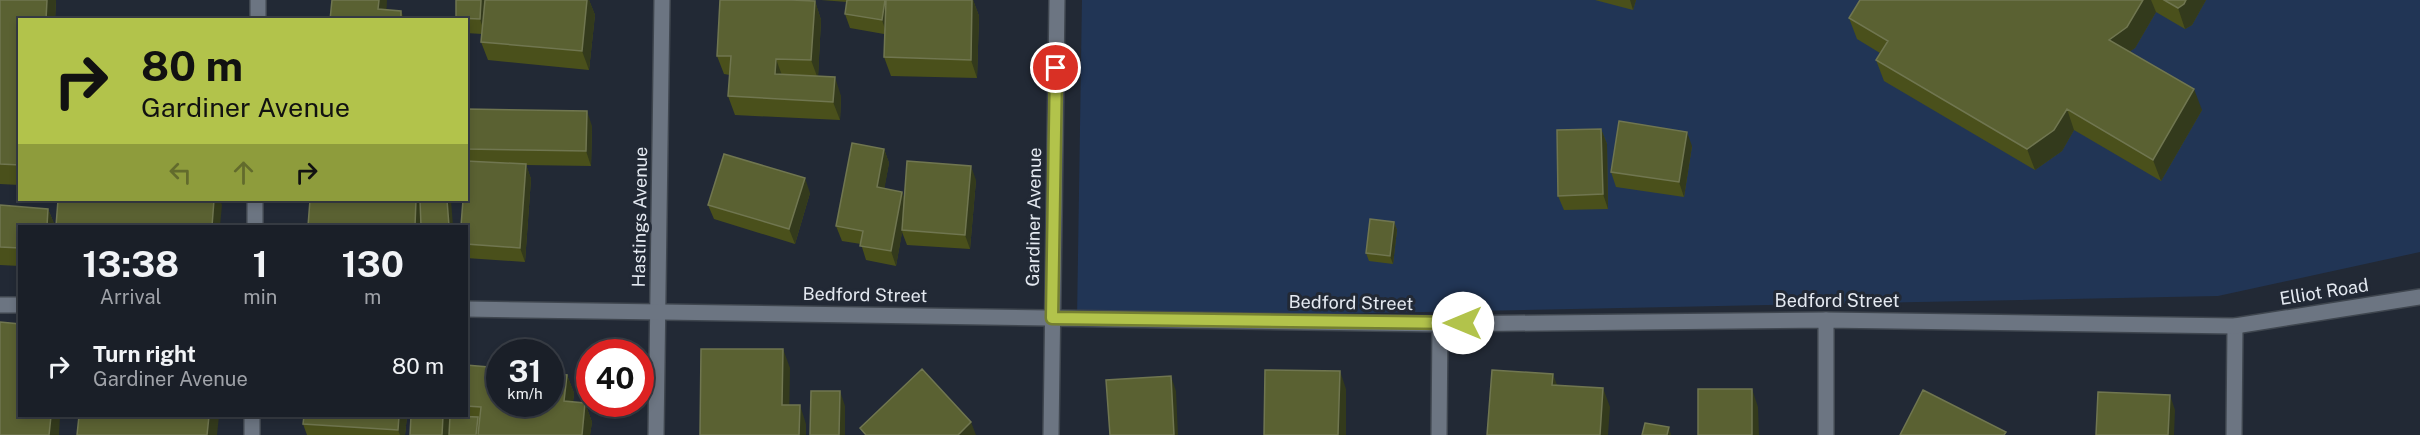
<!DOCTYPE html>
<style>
body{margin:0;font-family:"Public Sans",sans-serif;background:#232730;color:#f1f3f6;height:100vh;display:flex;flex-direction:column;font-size:22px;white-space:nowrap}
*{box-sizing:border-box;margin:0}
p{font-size:20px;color:#9fa2a8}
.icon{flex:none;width:33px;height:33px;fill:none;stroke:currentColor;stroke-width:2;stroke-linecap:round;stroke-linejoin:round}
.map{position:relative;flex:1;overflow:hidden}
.side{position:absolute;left:18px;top:225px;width:450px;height:192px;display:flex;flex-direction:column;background:#1a1f28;border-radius:0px;box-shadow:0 3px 9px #0003,0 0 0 2px #383d45}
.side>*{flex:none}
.banner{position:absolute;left:18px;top:18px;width:450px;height:183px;border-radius:0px;box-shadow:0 3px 9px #0003,0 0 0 2px #383d45;background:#b2c34b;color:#111;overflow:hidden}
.speed{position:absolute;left:486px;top:339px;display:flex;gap:12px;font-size:30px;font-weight:700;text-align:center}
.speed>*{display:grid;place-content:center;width:78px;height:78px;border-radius:50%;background:#1a1f28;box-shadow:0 3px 9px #0003,0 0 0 2px #383d45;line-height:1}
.speed small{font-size:15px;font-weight:400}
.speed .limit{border:9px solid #d22;background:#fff;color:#111}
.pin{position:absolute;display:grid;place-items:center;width:51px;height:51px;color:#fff;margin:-26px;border:3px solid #fff;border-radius:50%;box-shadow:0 2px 6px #0007}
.me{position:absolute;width:66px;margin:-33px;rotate:270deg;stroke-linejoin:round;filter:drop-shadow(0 0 4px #0008)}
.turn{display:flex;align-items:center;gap:21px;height:126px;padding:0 24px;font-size:27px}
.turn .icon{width:78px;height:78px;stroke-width:2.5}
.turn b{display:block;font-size:42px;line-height:51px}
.lanes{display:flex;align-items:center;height:57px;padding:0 24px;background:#0003;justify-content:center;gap:30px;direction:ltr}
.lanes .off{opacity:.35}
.eta{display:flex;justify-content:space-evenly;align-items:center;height:102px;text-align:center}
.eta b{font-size:36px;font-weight:700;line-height:42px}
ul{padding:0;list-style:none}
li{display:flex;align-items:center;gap:18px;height:78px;padding:0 24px}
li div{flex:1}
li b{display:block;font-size:22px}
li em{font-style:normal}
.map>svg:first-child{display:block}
.green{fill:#213555}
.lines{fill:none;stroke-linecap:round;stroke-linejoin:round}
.minor-casing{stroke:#3f464f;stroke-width:18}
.tertiary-casing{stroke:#3f464f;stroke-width:18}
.minor{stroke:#6c7582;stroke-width:15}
.tertiary{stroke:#6c7582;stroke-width:15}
.wall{fill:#4a501b}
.shaded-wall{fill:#333a1c}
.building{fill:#5a6132;stroke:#707650;stroke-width:1.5}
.route-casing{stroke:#747f31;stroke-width:15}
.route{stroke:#b2c34b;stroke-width:10}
.labels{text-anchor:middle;stroke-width:6;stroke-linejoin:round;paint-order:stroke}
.street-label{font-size:18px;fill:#e4e9f1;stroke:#222935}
</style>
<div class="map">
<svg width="2420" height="435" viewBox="0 0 2420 435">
<rect width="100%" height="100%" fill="#222935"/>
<path class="green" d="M 1082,0 L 2420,0 L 2420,252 L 2218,296 L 1077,319 Z"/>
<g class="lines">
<g class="minor-casing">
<path id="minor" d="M 258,20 L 258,0
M 255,226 L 255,200
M 252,435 L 252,416
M 656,435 L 662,0
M 1051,435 L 1057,0
M 1439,435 L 1440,324
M 1826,435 L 1826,320
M 2234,435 L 2235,326"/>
</g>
<g class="tertiary-casing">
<path id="tertiary" d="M 0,305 L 20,305
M 466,309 L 1440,324 L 1826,320 L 2235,326 L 2420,297"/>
</g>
<use href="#minor" class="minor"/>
<use href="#tertiary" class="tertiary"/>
</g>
<path class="wall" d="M 0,0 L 56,0 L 55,20 L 20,20 L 20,185 L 0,184 Z
M 456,0 L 589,0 L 595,15 L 589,70 L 488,60 L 481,42 L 482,34 L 466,33 L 466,20 L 456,20 Z
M 821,0 L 973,0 L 979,16 L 977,78 L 891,76 L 884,57 L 884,34 L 850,28 L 845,14 L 847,2 Z
M 1595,0 L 1636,0 L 1633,10 Z
M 1860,0 L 2206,0 L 2192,25 L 2185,29 L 2156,12 L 2135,48 L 2130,51 L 2202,110 L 2161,181 L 2074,130 L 2062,151 L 2035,170 L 1884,81 L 1876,60 L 1880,53 L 1857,39 L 1849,18 Z
M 815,1 L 821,20 L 818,76 L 841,96 L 840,120 L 735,115 L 728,96 L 730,75 L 724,74 L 717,56 Z
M 466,109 L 592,126 L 591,166 L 526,165 L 531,179 L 525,262 L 466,258 L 468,161 L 466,156 Z
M 1601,129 L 1607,144 L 1608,209 L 1564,210 L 1558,196 Z
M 1692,146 L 1684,197 L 1616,187 L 1611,172 Z
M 884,149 L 889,163 L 884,189 L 902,192 L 904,199 L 976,180 L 970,249 L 907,245 L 902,232 L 896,266 L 866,260 L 861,244 L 842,241 L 836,226 Z
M 810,193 L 795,244 L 714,219 L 708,205 Z
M 0,205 L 48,209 L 55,226 L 20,226 L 20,266 L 0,265 Z
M 1394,222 L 1397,230 L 1393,264 L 1369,261 L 1366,253 Z
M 466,365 L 567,375 L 574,393 L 573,402 L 585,403 L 592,422 L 590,435 L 410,435 L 411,416 L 466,416 Z
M 304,416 L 407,416 L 405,435 L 307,435 L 303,424 Z"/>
<path class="shaded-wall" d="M 47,0 L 56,0 L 55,20 L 46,20 Z
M 379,0 L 387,0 L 386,20 L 378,9 Z
M 481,0 L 487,0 L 485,34 L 480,19 Z
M 587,0 L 589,0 L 595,15 L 589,70 L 582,51 Z
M 886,0 L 887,35 L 882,20 Z
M 972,0 L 973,0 L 979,16 L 977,78 L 971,60 Z
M 1630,0 L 1636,0 L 1633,10 Z
M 2143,0 L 2151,0 L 2156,12 L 2135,48 L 2117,60 L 2109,40 Z
M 2186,0 L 2206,0 L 2192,25 L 2185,29 L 2178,8 Z
M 815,1 L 821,20 L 818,79 L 811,60 Z
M 401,11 L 405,20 L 401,20 Z
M 776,59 L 783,78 L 775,74 Z
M 835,77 L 841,96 L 840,120 L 833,102 Z
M 2194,89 L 2202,110 L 2161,181 L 2153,160 Z
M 2067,109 L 2074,130 L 2062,151 L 2035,170 L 2027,149 Z
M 587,111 L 592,126 L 591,166 L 586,151 Z
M 1601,129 L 1607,144 L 1608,209 L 1603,194 Z
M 1687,132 L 1692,146 L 1684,197 L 1679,182 Z
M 884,149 L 889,163 L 882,202 L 877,187 Z
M 526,164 L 531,179 L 525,262 L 520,248 Z
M 971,166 L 976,180 L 970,249 L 965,235 Z
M 805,178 L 810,193 L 795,244 L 789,229 Z
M 902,192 L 907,206 L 896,266 L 891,251 Z
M 214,200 L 220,200 L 222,205 L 220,226 L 212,226 Z
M 416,200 L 424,200 L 423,226 L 415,226 Z
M 447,200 L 451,200 L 453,226 L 449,226 Z
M 48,209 L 55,226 L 47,226 Z
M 1394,222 L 1397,230 L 1393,264 L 1390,256 Z
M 783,349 L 790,368 L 789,424 L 782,405 Z
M 1340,371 L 1346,389 L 1346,435 L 1338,435 Z
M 1553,374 L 1560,393 L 1552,385 Z
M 567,375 L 574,393 L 571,420 L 564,401 Z
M 1171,376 L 1176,391 L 1178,435 L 1174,435 Z
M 1603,388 L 1610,407 L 1608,435 L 1600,435 Z
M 1752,389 L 1758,407 L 1759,435 L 1752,435 Z
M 840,391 L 845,406 L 845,435 L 839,435 Z
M 2170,395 L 2175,410 L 2174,435 L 2168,435 Z
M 585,403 L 592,422 L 590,435 L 582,435 Z
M 800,405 L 806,424 L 806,435 L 799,435 Z
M 51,416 L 60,416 L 59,435 L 49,435 Z
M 209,416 L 219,416 L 217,435 L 207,435 Z
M 399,416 L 407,416 L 405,435 L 400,435 L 398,430 Z
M 443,416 L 450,416 L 451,420 L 450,435 L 442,435 Z
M 971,422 L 976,435 L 958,435 Z
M 1669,427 L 1671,435 L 1667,435 Z"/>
<path class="building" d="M 0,0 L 47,0 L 46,20 L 20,20 L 20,165 L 0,164 Z
M 332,0 L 379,0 L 378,9 L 401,11 L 401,20 L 330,20 Z
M 456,0 L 481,0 L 480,19 L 456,18 Z
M 485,0 L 587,0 L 582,51 L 481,42 Z
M 720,0 L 791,0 L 815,1 L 811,60 L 776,59 L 775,74 L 835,77 L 833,102 L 728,96 L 731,56 L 717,56 Z
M 847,0 L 885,0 L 882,20 L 845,14 Z
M 886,0 L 972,0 L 971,60 L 884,57 Z
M 1860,0 L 2143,0 L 2127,27 L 2109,40 L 2194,89 L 2153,160 L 2067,109 L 2054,130 L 2027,149 L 1876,60 L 1888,41 L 1849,18 Z
M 2164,0 L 2186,0 L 2184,4 L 2178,8 Z
M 466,109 L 587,111 L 586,151 L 466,149 Z
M 1619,121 L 1687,132 L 1679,182 L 1611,172 Z
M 1601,129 L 1603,194 L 1558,196 L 1557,130 Z
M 852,143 L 884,149 L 877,187 L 902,192 L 891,251 L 860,246 L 863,231 L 836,226 Z
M 724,154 L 805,178 L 789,229 L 708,205 Z
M 466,161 L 526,164 L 520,248 L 466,244 L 466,226 L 461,226 L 463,200 L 466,200 Z
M 907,161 L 971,166 L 965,235 L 902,230 Z
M 58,200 L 214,200 L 212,226 L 56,226 Z
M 310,200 L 416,200 L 415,226 L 308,226 Z
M 420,200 L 447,200 L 449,226 L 421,226 Z
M 0,205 L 48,209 L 47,226 L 20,226 L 20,248 L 0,247 Z
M 1370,219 L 1394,222 L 1390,256 L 1366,253 Z
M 0,322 L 20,324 L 20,416 L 51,416 L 49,435 L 0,435 Z
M 701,349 L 783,349 L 782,405 L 800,405 L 799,435 L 700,435 Z
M 466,365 L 500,368 L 500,404 L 550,404 L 550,373 L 567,375 L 564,401 L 585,403 L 582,435 L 478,435 L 481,407 L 466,406 Z
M 922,369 L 971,422 L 958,435 L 866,435 L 860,428 Z
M 1265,370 L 1340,371 L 1338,435 L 1264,435 Z
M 1492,370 L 1553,374 L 1552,385 L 1603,388 L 1600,435 L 1487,435 Z
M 1171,376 L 1174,435 L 1110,435 L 1106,380 Z
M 1698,389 L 1752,389 L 1752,435 L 1698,435 Z
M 1923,390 L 2006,432 L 2004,435 L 1900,435 Z
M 811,391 L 840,391 L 839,435 L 810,435 Z
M 2098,392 L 2170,395 L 2168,435 L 2096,435 Z
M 79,416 L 209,416 L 207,435 L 77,435 Z
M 304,416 L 399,416 L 398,430 L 303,424 Z
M 411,416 L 443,416 L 442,435 L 410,435 Z
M 450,416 L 478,417 L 476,435 L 449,435 Z
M 1645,423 L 1669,427 L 1667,435 L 1642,435 Z"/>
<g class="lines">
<g class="route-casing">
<path id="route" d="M 1056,68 L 1052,318 L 1463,323"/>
</g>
<use href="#route" class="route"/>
</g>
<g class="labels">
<g class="street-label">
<text transform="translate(640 217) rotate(-89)" y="6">Hastings Avenue</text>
<text transform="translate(1034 217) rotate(-89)" y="6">Gardiner Avenue</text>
<text transform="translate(2324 292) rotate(-9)" y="6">Elliot Road</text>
<text transform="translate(865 295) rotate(1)" y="6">Bedford Street</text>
<text x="1837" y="307">Bedford Street</text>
<text transform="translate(1351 303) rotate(1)" y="6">Bedford Street</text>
</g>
</g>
</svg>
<div class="speed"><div>31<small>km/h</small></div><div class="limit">40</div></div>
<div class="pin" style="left:1056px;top:68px;background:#d93025"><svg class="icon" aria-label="arrive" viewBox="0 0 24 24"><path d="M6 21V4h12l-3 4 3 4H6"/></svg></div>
<svg class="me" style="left:1463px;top:323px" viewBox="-20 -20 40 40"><circle r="19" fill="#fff"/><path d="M0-13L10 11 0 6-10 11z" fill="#b2c34b"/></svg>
<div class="banner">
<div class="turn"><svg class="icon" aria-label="right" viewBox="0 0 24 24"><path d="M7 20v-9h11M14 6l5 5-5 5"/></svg><div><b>80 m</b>Gardiner Avenue</div></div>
<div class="lanes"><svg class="icon off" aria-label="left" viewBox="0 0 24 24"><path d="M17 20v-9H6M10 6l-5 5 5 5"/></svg><svg class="icon off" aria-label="ahead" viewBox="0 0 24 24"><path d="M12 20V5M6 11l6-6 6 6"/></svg><svg class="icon" aria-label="right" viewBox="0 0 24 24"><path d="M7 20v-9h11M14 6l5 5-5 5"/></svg></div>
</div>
<section class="side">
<div class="eta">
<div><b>13:38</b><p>Arrival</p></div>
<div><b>1</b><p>min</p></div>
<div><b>130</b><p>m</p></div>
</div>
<ul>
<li><svg class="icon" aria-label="right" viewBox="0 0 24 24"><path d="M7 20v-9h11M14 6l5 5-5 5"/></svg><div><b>Turn right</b><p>Gardiner Avenue</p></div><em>80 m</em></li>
</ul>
</section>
</div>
